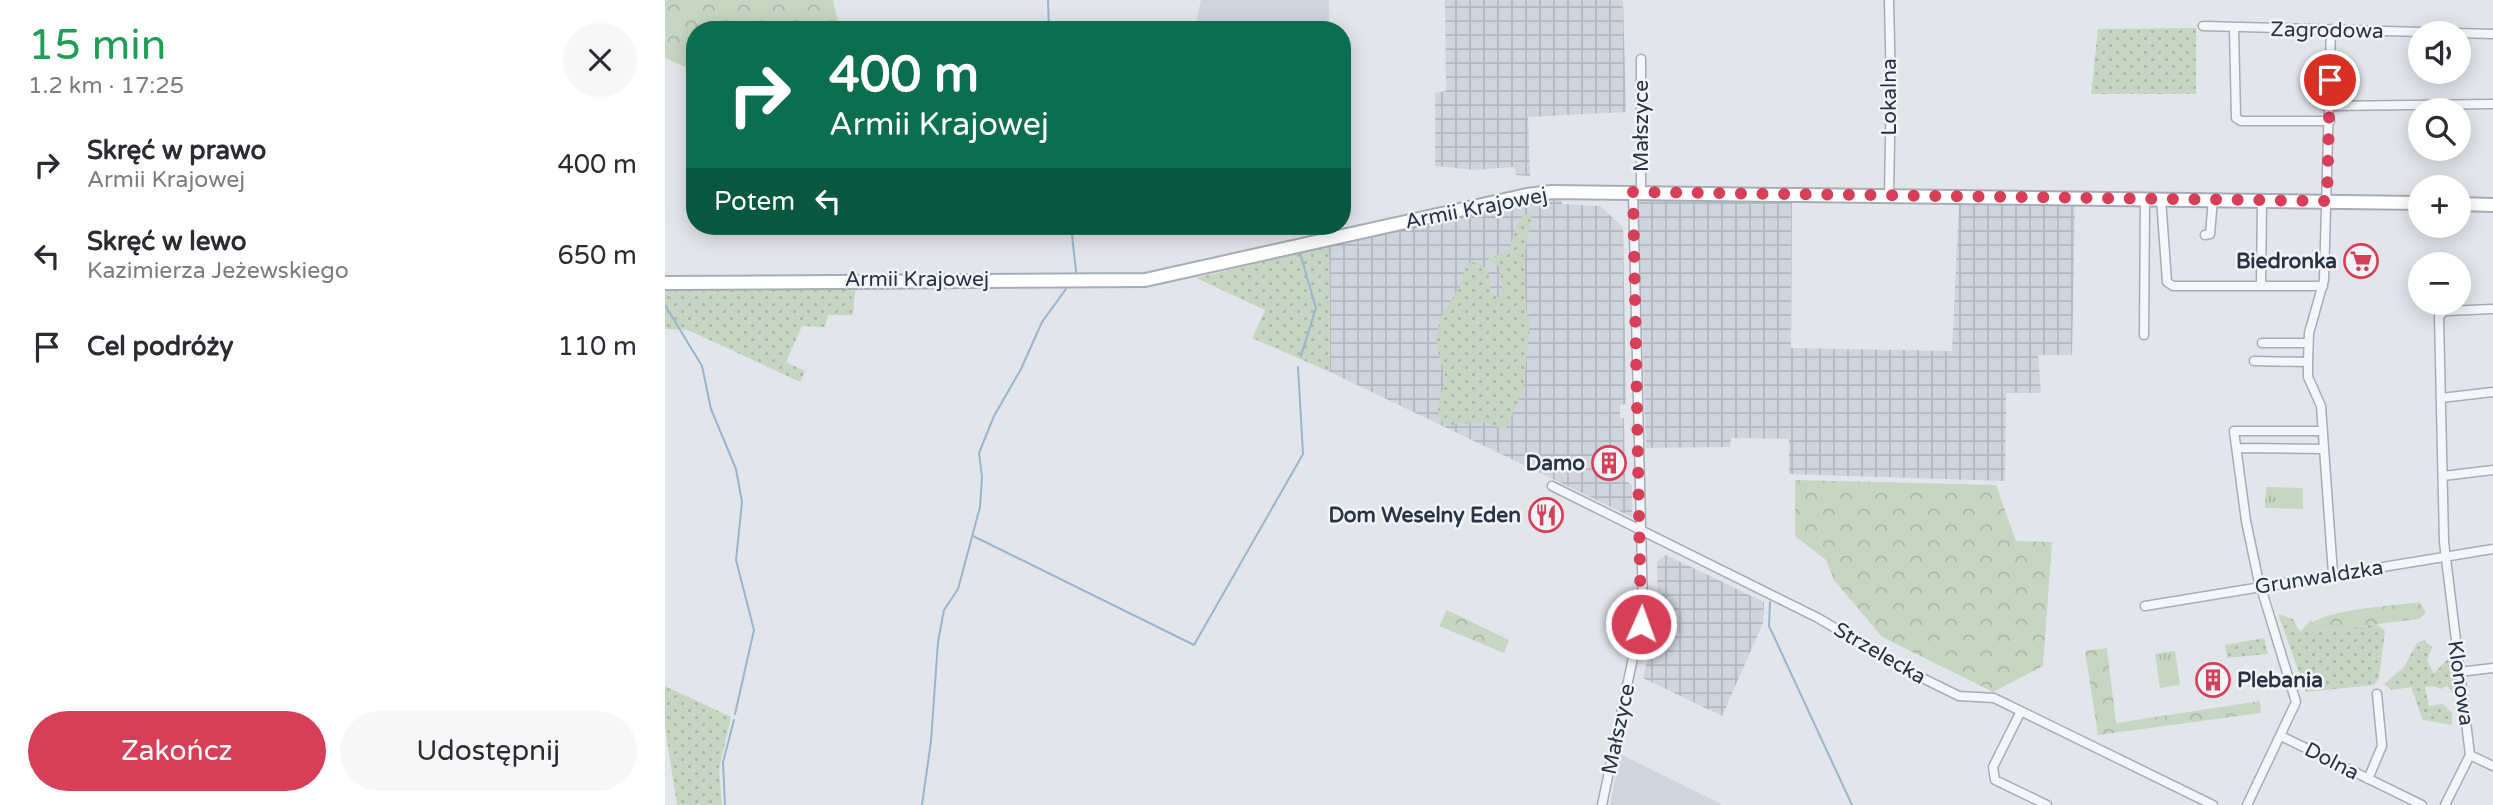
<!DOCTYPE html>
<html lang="pl">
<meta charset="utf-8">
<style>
body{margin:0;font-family:"Varela Round",sans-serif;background:#f7f7f7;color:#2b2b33;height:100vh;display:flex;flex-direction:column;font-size:26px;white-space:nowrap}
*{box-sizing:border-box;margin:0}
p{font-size:23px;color:#7c7c81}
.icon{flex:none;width:38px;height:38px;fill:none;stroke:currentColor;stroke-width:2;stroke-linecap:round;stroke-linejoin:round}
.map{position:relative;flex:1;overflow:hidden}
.sheet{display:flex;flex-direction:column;background:#fff;width:665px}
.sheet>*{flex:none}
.guide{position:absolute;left:21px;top:21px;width:665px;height:214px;border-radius:28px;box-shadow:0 4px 18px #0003;background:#0b6e4f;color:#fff;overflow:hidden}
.fabs{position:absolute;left:1743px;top:21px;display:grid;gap:14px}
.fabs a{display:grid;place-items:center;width:63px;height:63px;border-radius:50%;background:#fff;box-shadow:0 4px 18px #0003;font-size:35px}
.pin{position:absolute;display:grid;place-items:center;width:60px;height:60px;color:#fff;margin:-30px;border:4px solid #fff;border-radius:50%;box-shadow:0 2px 7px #0007}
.me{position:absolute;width:77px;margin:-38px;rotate:2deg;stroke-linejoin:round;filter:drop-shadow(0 0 5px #0008)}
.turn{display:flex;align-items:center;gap:24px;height:147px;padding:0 28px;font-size:32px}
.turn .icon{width:91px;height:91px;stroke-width:2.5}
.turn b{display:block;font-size:49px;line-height:60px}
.then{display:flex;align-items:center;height:66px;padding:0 28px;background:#0003;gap:14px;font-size:26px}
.round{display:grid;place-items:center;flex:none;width:74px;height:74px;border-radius:37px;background:#f7f7f7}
.headline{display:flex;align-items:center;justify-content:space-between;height:119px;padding:0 28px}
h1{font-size:42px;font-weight:600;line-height:52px;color:#1e9e55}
.button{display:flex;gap:14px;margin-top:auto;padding:14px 28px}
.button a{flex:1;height:80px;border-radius:42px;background:#d73f59;color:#fff;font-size:28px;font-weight:600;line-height:80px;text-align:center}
.button a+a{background:#f7f7f7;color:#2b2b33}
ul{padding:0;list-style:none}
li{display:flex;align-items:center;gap:21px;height:91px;padding:0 28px}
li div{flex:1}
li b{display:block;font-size:26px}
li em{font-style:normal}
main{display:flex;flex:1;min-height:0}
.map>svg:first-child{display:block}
.built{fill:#d0d5dd}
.industrial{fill:url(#industrial-grid)}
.grass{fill:url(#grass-dots)}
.forest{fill:url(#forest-crowns)}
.park{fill:url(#park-tufts)}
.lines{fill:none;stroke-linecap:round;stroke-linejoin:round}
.stream{stroke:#9bb4cd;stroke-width:2}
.street-casing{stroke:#a6adb6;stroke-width:11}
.secondary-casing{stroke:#a6adb6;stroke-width:16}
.street{stroke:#f5f6f9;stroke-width:8}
.secondary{stroke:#fff;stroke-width:12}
.route{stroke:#d73f59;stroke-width:12;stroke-dasharray:0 21.6}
.labels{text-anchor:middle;stroke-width:5;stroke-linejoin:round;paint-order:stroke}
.street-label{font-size:21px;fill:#283344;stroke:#f2f4f8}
.poi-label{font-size:21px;font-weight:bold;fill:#283344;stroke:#f2f4f8;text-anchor:end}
</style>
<main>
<section class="sheet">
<div class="headline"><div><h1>15 min</h1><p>1.2 km · 17:25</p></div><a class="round"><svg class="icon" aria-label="close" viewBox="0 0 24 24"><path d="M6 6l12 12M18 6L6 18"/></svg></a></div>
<ul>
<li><svg class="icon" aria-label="right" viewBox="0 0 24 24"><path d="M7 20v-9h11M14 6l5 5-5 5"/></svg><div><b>Skręć w prawo</b><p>Armii Krajowej</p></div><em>400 m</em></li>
<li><svg class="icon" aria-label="left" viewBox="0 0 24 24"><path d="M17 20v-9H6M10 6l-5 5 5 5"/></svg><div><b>Skręć w lewo</b><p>Kazimierza Jeżewskiego</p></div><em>650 m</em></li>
<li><svg class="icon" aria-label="arrive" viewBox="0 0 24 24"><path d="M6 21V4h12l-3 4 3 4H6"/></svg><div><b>Cel podróży</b></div><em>110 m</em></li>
</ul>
<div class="button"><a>Zakończ</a><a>Udostępnij</a></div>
</section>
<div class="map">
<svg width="1828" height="805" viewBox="0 0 1828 805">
<defs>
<pattern id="industrial-grid" width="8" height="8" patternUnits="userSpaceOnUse" patternTransform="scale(1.75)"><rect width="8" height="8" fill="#d0d5dd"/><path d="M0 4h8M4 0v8" fill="none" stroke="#b3b7bf"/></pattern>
<pattern id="grass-dots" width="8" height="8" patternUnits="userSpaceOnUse" patternTransform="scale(1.75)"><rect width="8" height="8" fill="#c7d6c2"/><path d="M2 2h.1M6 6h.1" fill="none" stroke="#abb8a8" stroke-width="1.8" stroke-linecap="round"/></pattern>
<pattern id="forest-crowns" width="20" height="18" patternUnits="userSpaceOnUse" patternTransform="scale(1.75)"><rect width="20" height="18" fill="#c7d6c2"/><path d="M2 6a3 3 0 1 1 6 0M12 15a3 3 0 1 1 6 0" fill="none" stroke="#abb8a8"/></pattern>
<pattern id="park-tufts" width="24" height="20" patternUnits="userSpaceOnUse" patternTransform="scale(1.75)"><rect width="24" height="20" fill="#c7d6c2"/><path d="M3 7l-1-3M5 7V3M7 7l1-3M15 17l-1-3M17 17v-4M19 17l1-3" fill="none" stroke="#abb8a8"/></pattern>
</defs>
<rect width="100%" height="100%" fill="#e2e6eb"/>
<path class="built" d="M 536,0 L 664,0 L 664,30 L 529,30 Z
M 955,754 L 1058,805 L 945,805 Z"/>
<path class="industrial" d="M 780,0 L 958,0 L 961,112 L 863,117 L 865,176 L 851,175 L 849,167 L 810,170 L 770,166 L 770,93 L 781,91 Z
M 897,199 L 897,204 L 935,206 L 958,227 L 961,404 L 955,405 L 955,418 L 959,418 L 960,481 L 967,485 L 967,517 L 665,372 L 664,246 L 871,200 Z
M 973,201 L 1127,202 L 1126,348 L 1287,351 L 1294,203 L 1410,205 L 1407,355 L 1373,355 L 1376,393 L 1341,393 L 1340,481 L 1124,474 L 1124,439 L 1066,438 L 1065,447 L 981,448 Z
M 1001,555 L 1099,602 L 1098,623 L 1057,716 L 978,678 L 993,617 L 992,561 Z"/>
<path class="grass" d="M 1531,28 L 1531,94 L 1426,94 L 1433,29 Z
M 859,214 L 867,214 L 859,256 L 861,308 L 865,326 L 858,390 L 840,430 L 818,422 L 782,425 L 774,419 L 773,405 L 781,379 L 772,349 L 772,334 L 775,319 L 794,288 L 802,263 L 814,262 L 823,271 L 826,292 L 832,297 L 838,295 L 834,266 L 823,260 L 822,255 L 828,257 L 844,250 L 852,224 Z
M 664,246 L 665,372 L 587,338 L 600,310 L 531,278 Z
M 191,283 L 188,315 L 163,315 L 160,327 L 137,326 L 121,362 L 140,371 L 135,382 L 23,330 L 0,329 L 0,290 Z
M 1613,614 L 1628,619 L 1635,632 L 1646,620 L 1654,631 L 1712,624 L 1720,631 L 1714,678 L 1709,685 L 1641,692 Z
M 1599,638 L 1603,654 L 1562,658 L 1560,645 Z
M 1759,640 L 1767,647 L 1762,661 L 1769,673 L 1784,658 C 1791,668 1794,684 1789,695 L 1782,686 L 1776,689 L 1769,686 L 1760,687 L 1764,706 L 1778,704 L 1787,713 L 1787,725 L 1758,720 L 1746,687 L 1727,690 L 1719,684 L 1739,667 L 1752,643 Z
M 0,686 L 66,717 L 54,769 L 57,805 L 12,805 L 0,727 Z"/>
<path class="forest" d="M 0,0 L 168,0 L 175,30 L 30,30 L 30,71 L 0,58 Z
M 1130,480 L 1331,485 L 1351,541 L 1387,542 L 1378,666 L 1328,692 L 1217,637 L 1169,580 L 1161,560 L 1130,536 Z
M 1754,602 L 1761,613 L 1754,619 L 1653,631 L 1638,630 C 1655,608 1725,607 1754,602 Z
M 782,610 L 844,640 L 839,653 L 774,626 Z
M 1442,648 L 1451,723 L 1595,701 L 1596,713 L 1433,735 L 1420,651 Z"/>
<path class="park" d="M 1601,487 L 1638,488 L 1638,509 L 1600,508 Z
M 1510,651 L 1515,685 L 1495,688 L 1490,654 Z"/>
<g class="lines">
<path class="stream" d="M 383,0 L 384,30
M 406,226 L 411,272
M 635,253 L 651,308 L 636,356
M 0,305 L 37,366 L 46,409 L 71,469 L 77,502 L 71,560 L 89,630 L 70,714
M 308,536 L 529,645 L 638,454 L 633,367
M 1105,602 L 1104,626 L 1187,805
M 60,805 L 58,762 L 69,720
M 257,805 L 266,741 L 273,642 L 279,610 L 293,589 L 315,507 L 317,477 L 314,453 L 329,416 L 356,369 L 377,322 L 401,289"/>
<g class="street-casing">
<path id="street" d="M 1224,0 L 1226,89 L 1224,194
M 1538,26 L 1828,34
M 1569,28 L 1571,118 L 1576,121 L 1665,121
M 1666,29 L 1659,280 L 1644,333 L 1643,362 L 1643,377 L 1656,406 L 1668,574
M 1665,106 L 1828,104
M 976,192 L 976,59
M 1496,198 L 1502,282 L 1508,286 L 1658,286
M 1540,235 L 1545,234 L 1548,199
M 1596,286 L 1597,200
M 1479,335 L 1480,198
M 1597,343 L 1643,343
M 1589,361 L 1643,362
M 1776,398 L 1828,392
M 1572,448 L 1659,449
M 1778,476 L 1828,470
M 887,486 L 1153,618 L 1245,672 L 1294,696 L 1329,698 L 1548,805
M 1480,606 L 1828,549
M 1794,672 L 1828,668
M 1356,711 L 1328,767 L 1330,780 L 1382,805
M 1616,736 L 1757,805
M 1805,755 L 1828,766
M 1703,779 L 1717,746 L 1712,694
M 937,805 L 978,610 L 968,192
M 1582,805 L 1631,702 L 1593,578 L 1581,521 L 1569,431 L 1658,431
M 1780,805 L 1805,755 L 1779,542 L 1774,316 L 1780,311 L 1828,309"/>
</g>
<g class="secondary-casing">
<path id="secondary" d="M 1794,204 L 1828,205
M 0,283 L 480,280 L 862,195 L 887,192 L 1755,203"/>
</g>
<use href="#street" class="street"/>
<use href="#secondary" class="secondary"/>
</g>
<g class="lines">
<path class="route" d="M 976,624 L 968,192 L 1662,201 L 1665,80"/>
</g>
<defs>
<g id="supermarket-ring" transform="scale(1.75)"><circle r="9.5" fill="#f2f4f8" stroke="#d73f59" stroke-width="1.5"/><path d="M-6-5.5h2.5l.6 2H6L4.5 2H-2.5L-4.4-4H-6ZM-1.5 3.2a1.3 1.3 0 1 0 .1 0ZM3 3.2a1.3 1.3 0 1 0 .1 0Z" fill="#d73f59"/></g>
<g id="building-ring" transform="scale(1.75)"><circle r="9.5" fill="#f2f4f8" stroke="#d73f59" stroke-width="1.5"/><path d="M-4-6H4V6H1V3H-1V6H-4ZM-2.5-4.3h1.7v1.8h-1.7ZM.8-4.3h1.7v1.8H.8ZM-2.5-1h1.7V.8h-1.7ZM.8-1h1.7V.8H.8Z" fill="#d73f59"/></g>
<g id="restaurant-ring" transform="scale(1.75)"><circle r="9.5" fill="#f2f4f8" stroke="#d73f59" stroke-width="1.5"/><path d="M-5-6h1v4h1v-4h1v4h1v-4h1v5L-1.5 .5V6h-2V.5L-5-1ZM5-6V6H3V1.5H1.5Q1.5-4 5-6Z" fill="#d73f59"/></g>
</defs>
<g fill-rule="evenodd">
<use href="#supermarket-ring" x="1696" y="261"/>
<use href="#building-ring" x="944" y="463"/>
<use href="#restaurant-ring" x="881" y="515"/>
<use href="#building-ring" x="1548" y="680"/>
</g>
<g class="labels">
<g class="street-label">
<text transform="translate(1662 30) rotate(1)" y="7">Zagrodowa</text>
<text transform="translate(1224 97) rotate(-90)" y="7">Lokalna</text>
<text transform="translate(976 126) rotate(-90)" y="7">Małszyce</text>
<text transform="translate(811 208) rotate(-11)" y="7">Armii Krajowej</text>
<text x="252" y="286">Armii Krajowej</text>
<text transform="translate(1654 577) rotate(-9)" y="7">Grunwaldzka</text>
<text transform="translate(1215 653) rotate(30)" y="7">Strzelecka</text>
<text transform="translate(1796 683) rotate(82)" y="7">Klonowa</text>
<text transform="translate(953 729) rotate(-78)" y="7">Małszyce</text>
<text transform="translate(1667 761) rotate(27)" y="7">Dolna</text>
</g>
<g class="poi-label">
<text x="1672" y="268">Biedronka</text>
<text x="920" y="470">Damo</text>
<text x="856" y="522">Dom Weselny Eden</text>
<text x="1572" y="687" text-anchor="start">Plebania</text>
</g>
</g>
</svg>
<div class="fabs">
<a><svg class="icon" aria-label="sound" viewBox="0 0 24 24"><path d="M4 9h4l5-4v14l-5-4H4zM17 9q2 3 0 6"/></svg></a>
<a><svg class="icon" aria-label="search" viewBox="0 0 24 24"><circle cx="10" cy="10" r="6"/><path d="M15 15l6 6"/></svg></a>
<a>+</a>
<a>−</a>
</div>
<div class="pin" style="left:1665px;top:80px;background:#d93025"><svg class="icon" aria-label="arrive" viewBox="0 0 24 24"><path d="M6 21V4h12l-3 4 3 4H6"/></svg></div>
<svg class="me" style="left:976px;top:624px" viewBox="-20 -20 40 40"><circle r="17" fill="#d73f59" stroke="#fff" stroke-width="3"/><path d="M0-11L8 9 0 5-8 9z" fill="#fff"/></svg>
<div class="guide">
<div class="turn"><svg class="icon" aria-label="right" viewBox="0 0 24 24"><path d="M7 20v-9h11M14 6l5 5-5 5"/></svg><div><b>400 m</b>Armii Krajowej</div></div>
<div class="then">Potem<svg class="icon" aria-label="left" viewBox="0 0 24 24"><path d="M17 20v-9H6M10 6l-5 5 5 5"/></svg></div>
</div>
</div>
</main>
